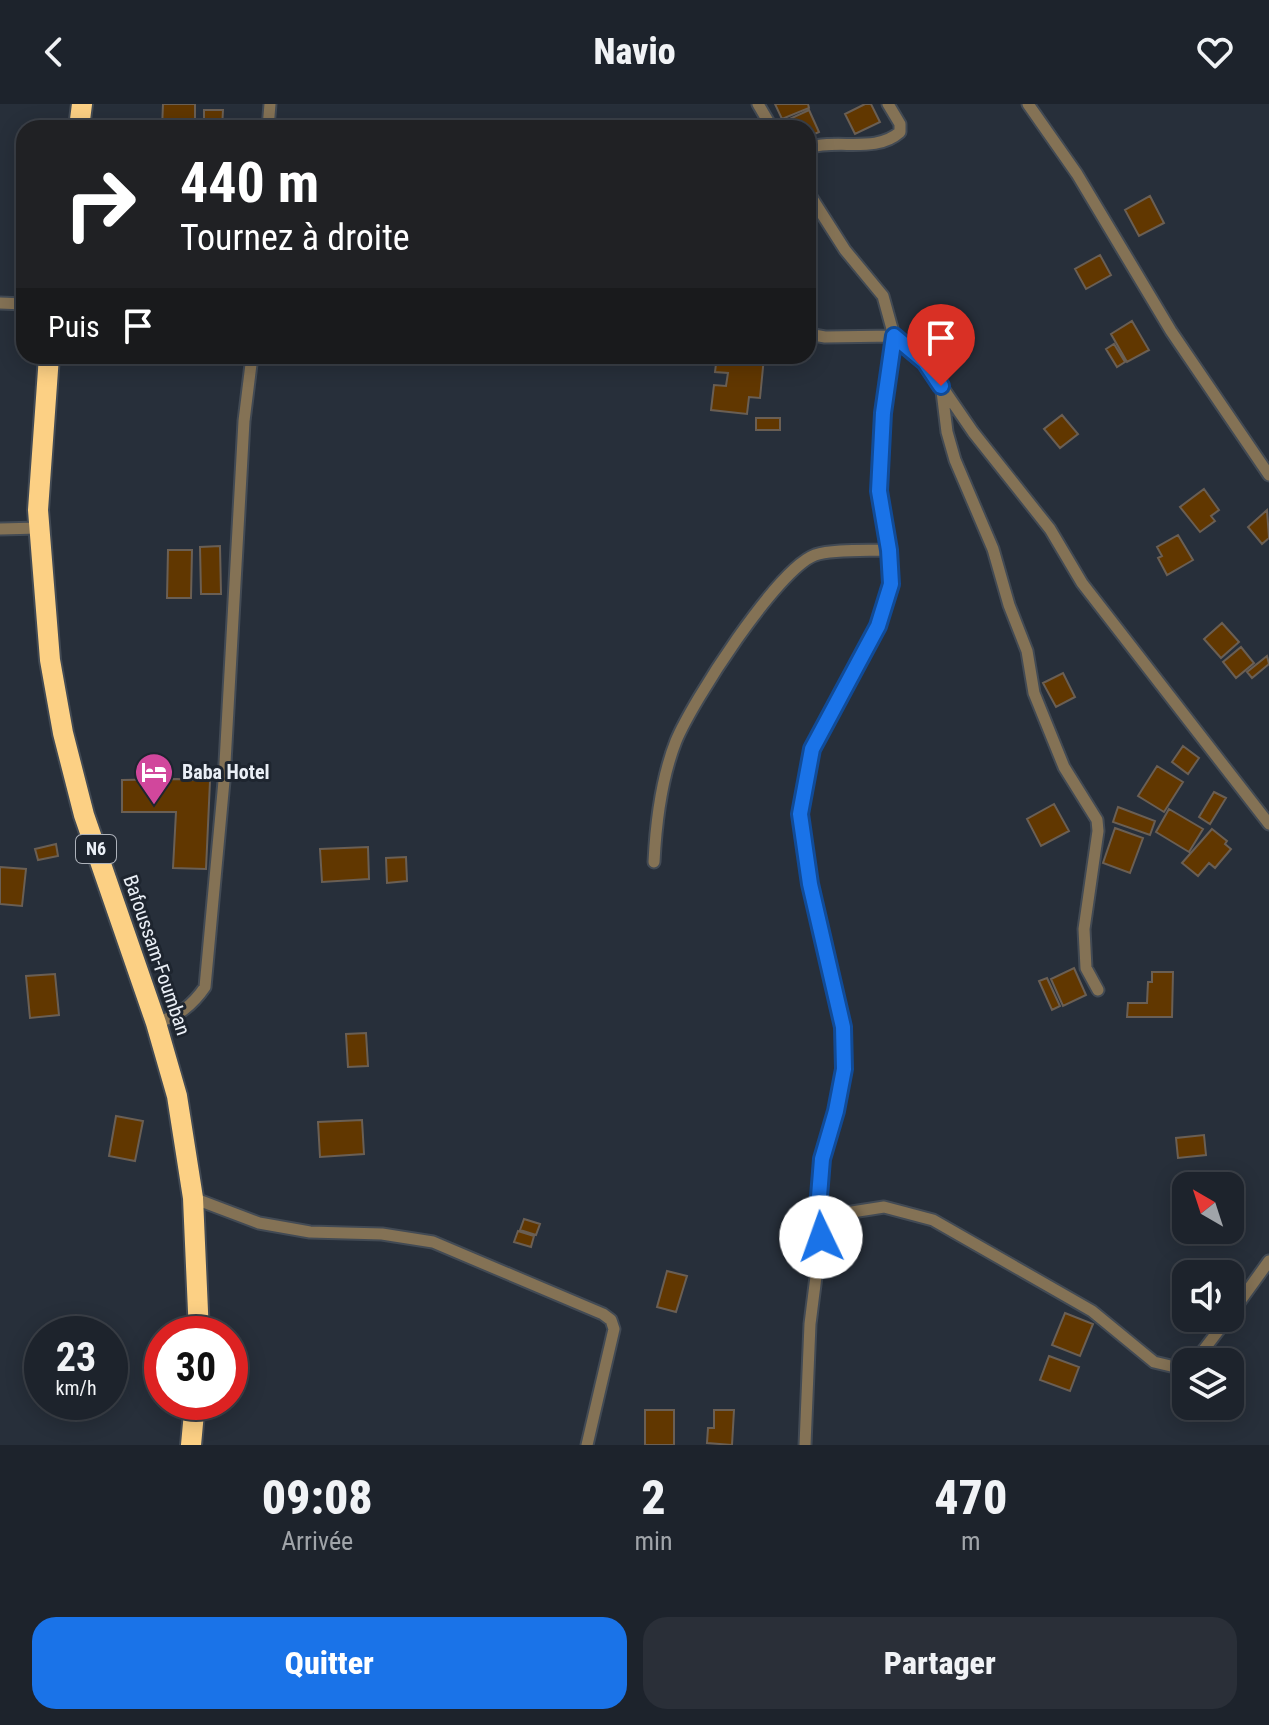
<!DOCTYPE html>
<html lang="fr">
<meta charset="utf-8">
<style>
body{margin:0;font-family:"Roboto Condensed",sans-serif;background:#2a2f38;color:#f1f3f6;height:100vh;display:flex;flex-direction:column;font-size:30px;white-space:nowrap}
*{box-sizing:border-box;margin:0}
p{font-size:26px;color:#a0a4a9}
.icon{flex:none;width:44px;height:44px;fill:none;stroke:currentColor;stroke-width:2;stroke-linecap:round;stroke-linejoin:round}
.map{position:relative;height:1341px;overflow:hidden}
.panel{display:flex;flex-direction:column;background:#1d232c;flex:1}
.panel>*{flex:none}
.banner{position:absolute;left:16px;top:16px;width:800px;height:244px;border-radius:24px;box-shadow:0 4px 20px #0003,0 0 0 2px #3b4048;background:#202124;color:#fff;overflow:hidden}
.needle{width:52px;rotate:321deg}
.tools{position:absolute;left:1172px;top:1068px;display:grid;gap:16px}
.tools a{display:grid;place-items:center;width:72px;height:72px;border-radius:16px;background:#1d232c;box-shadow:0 4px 20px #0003,0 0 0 2px #3b4048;font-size:40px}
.speed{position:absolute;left:24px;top:1212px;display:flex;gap:16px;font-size:40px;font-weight:700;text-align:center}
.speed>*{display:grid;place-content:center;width:104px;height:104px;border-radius:50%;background:#1d232c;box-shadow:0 4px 20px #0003,0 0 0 2px #3b4048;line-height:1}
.speed small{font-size:20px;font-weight:400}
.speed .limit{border:12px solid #d22;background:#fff;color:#111}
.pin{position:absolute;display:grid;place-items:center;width:68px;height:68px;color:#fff;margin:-82px -34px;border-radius:50% 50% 50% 0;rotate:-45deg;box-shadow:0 0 8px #0007}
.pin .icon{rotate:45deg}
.me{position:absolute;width:88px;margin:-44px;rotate:357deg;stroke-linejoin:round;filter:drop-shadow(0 0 6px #0008)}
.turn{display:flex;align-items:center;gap:28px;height:168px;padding:0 32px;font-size:36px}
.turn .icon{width:104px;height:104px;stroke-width:2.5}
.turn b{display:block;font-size:56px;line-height:68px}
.then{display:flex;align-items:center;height:76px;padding:0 32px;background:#0003;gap:16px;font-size:30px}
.eta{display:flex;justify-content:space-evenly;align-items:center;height:136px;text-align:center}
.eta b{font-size:48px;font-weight:800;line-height:56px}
.action{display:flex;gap:16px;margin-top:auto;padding:16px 32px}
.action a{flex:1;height:92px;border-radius:24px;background:#1a73e8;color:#fff;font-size:32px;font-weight:800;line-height:92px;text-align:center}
.action a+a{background:#2a2f38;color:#f1f3f6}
header{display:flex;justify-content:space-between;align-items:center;height:104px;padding:0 32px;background:#1d232c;font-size:36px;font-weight:800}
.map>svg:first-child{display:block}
.building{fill:#613700;stroke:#6a5f54;stroke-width:2}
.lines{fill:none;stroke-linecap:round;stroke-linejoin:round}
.street-casing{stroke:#424a54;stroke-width:15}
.highway-casing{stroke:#424a54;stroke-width:24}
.street{stroke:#847255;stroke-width:11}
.highway{stroke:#fcd084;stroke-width:20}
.route-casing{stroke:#114b97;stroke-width:20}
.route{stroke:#1a73e8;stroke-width:14}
.labels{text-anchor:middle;stroke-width:6;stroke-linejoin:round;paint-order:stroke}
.shield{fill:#1e252f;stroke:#adb2ba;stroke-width:2}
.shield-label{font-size:18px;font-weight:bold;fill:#eaeff6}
.poi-label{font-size:20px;font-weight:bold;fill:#eaeff6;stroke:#1e252f;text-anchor:start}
.street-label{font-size:20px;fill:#eaeff6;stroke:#1e252f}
</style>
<header><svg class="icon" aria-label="back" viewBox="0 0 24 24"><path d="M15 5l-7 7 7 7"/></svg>Navio<svg class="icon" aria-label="heart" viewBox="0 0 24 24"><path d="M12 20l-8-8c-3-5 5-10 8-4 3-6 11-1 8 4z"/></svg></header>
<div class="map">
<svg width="1269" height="1341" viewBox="0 0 1269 1341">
<rect width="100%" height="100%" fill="#272f3a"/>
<path class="building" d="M 163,0 L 195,0 L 195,24 L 162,24 Z
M 775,0 L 808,0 L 809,4 L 782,15 Z
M 865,0 L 871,0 L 880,18 L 855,30 L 845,10 Z
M 204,6 L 223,6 L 222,24 L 204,24 Z
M 809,6 L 819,28 L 808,33 L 808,24 L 786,24 L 783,18 Z
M 1150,92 L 1164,119 L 1139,132 L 1125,106 Z
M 1100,151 L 1111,171 L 1086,185 L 1075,165 Z
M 1132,217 L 1149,246 L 1127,258 L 1111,230 Z
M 1114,240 L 1125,258 L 1117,263 L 1106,245 Z
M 717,252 L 764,253 L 760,294 L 749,293 L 747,310 L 711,306 L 714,281 L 726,282 L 728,269 L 715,268 Z
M 1062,311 L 1078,330 L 1060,344 L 1044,325 Z
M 756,314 L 780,314 L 780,326 L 756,326 Z
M 1204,385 L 1219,406 L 1211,412 L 1215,417 L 1200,428 L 1180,403 Z
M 1267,406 L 1269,434 L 1262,440 L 1248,423 Z
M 1178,431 L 1193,456 L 1167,471 L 1158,454 L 1162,452 L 1157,443 Z
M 220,442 L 221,490 L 201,490 L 200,443 Z
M 168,446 L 192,446 L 191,494 L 167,494 Z
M 1222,519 L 1239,538 L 1221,554 L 1204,535 Z
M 1241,543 L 1254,559 L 1236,574 L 1223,558 Z
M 1267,552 L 1269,560 L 1252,574 L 1247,568 Z
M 1063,569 L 1075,593 L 1056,603 L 1043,579 Z
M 1183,642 L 1199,654 L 1188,670 L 1172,658 Z
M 1157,662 L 1183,678 L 1164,708 L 1138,692 Z
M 177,675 L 210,677 L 206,765 L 173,764 L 176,708 L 122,708 L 122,676 Z
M 1214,688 L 1226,694 L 1210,720 L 1199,713 Z
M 1054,700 L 1069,727 L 1041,742 L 1027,715 Z
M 1118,703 L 1155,717 L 1150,731 L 1113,718 Z
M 1169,705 L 1203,725 L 1189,748 L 1156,728 Z
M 1115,724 L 1143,734 L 1130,769 L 1103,759 Z
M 1212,725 L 1227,737 L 1225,740 L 1231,745 L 1215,764 L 1209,759 L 1198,772 L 1182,759 Z
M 56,740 L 58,752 L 38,756 L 35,745 Z
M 368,743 L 369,775 L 322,778 L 320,745 Z
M 406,753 L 407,777 L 387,779 L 386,754 Z
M 0,763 L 26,765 L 22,802 L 0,800 Z
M 1074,864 L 1086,891 L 1063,902 L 1051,875 Z
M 1152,868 L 1173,868 L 1172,913 L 1127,913 L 1128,899 L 1147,899 L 1148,878 L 1152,878 Z
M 55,870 L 59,911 L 30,914 L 26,872 Z
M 1047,874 L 1060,902 L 1052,906 L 1039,877 Z
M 366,929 L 368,962 L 348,963 L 346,930 Z
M 116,1012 L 143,1017 L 135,1057 L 109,1052 Z
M 362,1016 L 364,1050 L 320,1053 L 318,1018 Z
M 1204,1031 L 1206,1051 L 1178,1054 L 1176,1034 Z
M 524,1115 L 540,1120 L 536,1131 L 520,1126 Z
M 518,1127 L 534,1132 L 531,1143 L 514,1138 Z
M 667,1167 L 687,1172 L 676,1208 L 657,1203 Z
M 1065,1209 L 1093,1220 L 1080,1252 L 1052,1241 Z
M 1049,1252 L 1079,1263 L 1070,1287 L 1040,1276 Z
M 645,1306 L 674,1306 L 674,1341 L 645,1341 Z
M 714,1306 L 734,1306 L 732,1341 L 707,1339 L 708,1324 L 714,1324 Z"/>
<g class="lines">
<g class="street-casing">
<path id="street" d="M 758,0 L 772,24
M 1028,0 L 1077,70 L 1171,227 L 1269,371
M 268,24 L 270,0
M 808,44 C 838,34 875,50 900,28 L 900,20 L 888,0
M 808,88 L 845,146 L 883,192 L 894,232 L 883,309 L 879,387 L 889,446 L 891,480 L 878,522 L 812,645 L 800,710 L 810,780 L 843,923 L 844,965 L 836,1007 L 822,1055 L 818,1105 L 821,1133
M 0,199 L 24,200
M 808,230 L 825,233 L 894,232 L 925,258 L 973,328 L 1050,425 L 1082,479 L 1269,720
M 942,287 L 947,328 L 955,356 L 993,445 L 1009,501 L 1027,547 L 1034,589 L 1064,663 L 1097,716 L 1098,727 L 1084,825 L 1086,864 L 1098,886
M 0,425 L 39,424
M 654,758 C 656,717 661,675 676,637 C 692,598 777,465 815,451 C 834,445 868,447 889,446
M 156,919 C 178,912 192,902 205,883 L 224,677 L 244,317 L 252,252
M 193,1094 L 259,1119 L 310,1128 L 382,1130 L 433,1138 L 603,1210 L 611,1216 L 614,1225 L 587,1341
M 1230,1211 L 1269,1157
M 1187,1258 L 1199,1252 L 1228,1214
M 805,1341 L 810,1220 L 821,1133 L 831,1119 L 852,1108 L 884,1103 L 933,1116 L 1092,1207 L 1154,1258 L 1175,1263 L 1186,1258"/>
</g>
<g class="highway-casing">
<path id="highway" d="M 79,24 L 82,0
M 49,252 L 38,406 L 50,556 L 63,629 L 84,711 L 156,919 L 177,992 L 193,1094 L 199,1230
M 191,1341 L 195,1298"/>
</g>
<use href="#street" class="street"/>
<use href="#highway" class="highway"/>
</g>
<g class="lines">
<g class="route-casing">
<path id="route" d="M 821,1133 L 818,1105 L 822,1055 L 836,1007 L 844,965 L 843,923 L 810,780 L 800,710 L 812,645 L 878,522 L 891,480 L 889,446 L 879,387 L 883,309 L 894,232 L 925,258 L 941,282"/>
</g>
<use href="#route" class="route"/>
</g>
<defs>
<g id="hotel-pin" transform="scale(2)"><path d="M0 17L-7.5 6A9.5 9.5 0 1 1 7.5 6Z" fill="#d1479c" stroke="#1e252f"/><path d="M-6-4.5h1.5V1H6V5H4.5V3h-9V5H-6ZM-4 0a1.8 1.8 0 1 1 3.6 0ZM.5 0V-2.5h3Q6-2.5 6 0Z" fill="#fff"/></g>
</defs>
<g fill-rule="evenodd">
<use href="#hotel-pin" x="154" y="668"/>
</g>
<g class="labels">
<rect class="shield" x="76" y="731" width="40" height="28" rx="6"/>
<g class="shield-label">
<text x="96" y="751">N6</text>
</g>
<g class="poi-label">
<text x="182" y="675">Baba Hotel</text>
</g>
<g class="street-label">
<text transform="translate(157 851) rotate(71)" y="7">Bafoussam-Foumban</text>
</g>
</g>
</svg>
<div class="tools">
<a><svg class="needle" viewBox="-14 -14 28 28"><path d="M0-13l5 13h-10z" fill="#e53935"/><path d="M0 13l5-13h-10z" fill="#a0a4a9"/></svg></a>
<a><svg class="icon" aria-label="sound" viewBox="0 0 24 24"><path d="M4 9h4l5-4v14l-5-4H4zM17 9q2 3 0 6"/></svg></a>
<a><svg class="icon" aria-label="layers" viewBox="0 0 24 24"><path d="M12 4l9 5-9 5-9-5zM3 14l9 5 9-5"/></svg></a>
</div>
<div class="speed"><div>23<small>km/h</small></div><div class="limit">30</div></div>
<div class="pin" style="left:941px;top:282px;background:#d93025"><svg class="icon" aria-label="arrive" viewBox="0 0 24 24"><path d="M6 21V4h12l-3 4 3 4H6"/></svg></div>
<svg class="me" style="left:821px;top:1133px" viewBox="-20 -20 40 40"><circle r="19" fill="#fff"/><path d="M0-13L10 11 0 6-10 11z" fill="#1a73e8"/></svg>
<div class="banner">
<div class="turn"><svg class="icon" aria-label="right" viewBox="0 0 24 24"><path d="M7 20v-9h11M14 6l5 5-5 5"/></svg><div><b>440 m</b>Tournez à droite</div></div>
<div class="then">Puis<svg class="icon" aria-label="arrive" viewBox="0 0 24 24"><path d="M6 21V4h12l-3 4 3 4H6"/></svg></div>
</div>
</div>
<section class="panel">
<div class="eta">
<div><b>09:08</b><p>Arrivée</p></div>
<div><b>2</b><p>min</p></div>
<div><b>470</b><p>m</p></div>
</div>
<div class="action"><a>Quitter</a><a>Partager</a></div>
</section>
